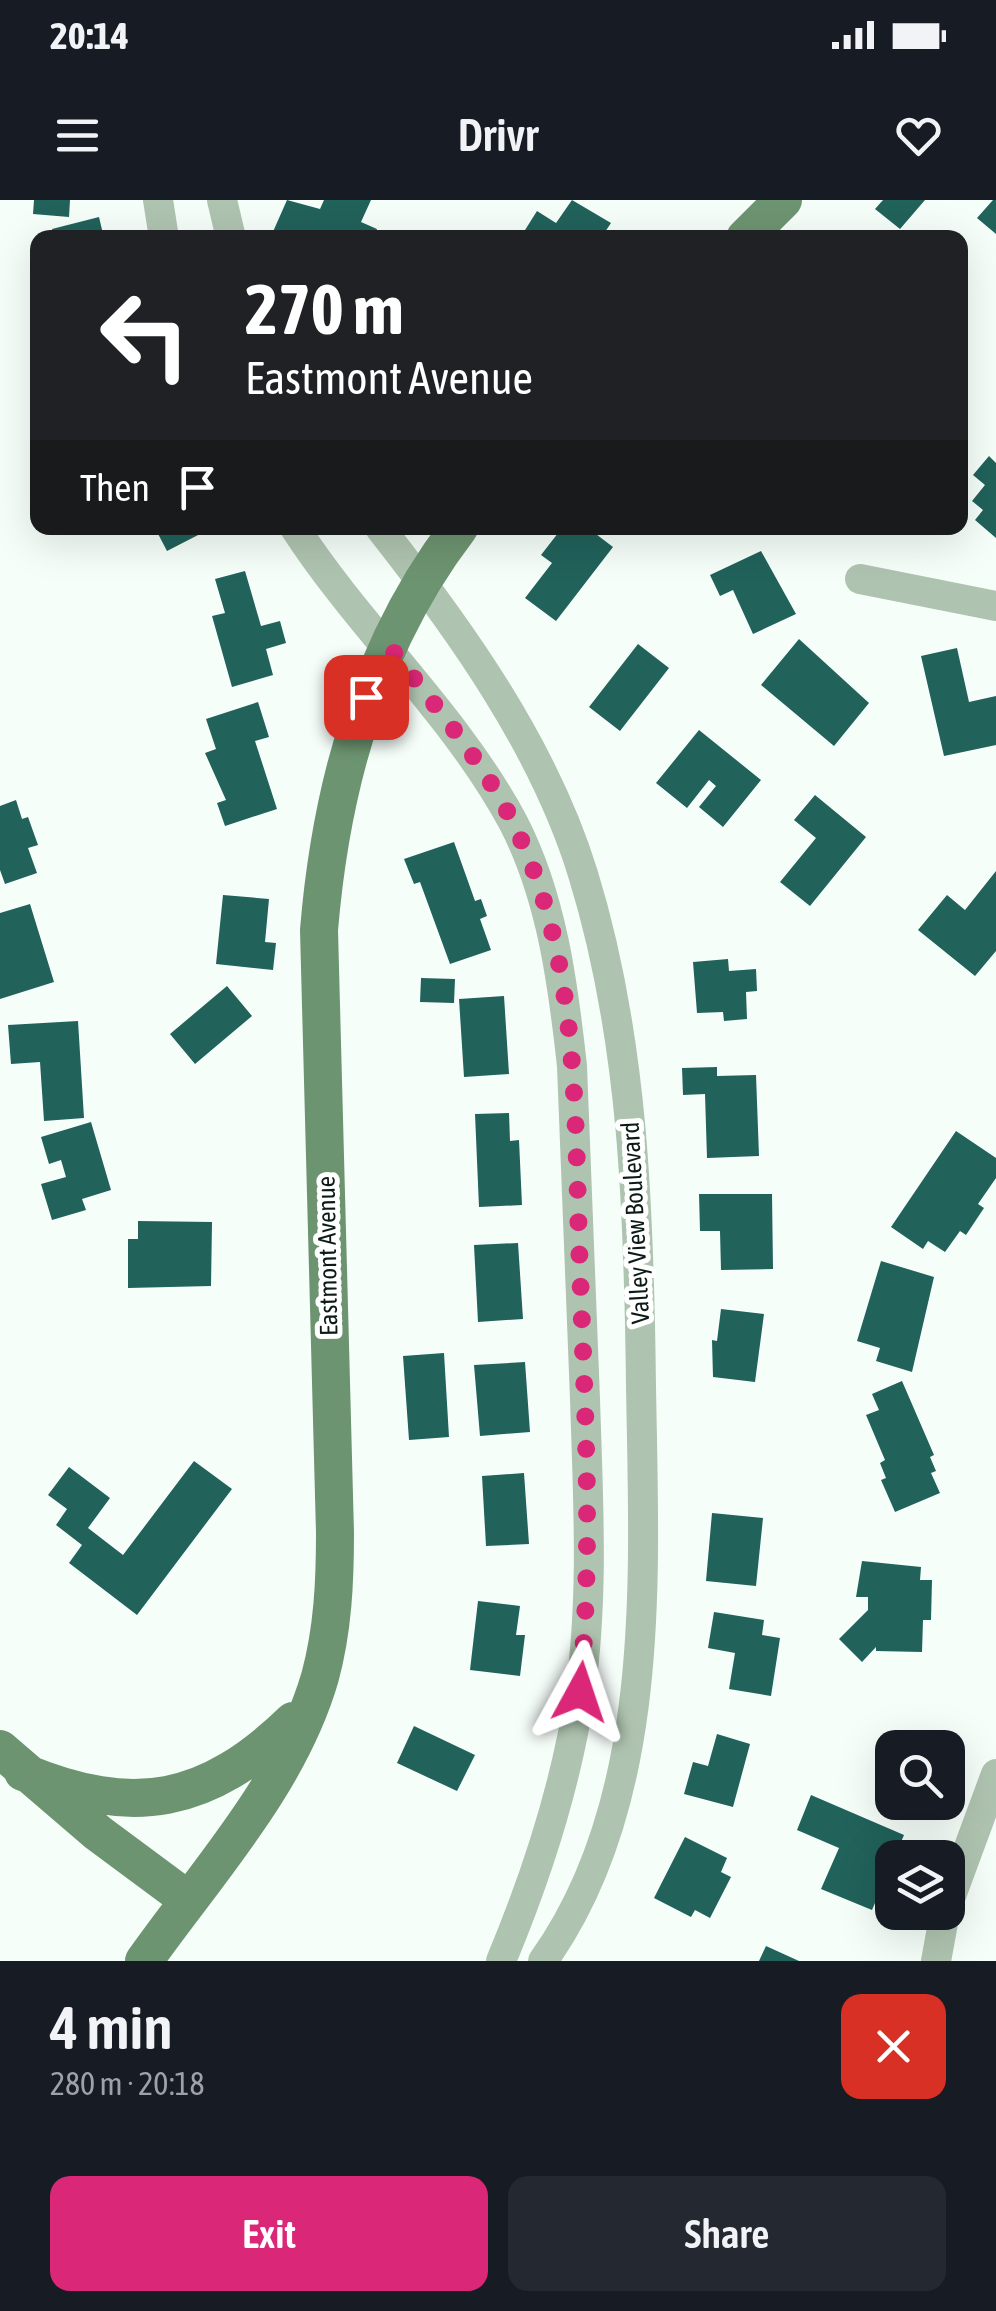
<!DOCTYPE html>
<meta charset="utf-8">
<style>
body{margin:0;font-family:"Asap Condensed",sans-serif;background:#242831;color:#f1f3f6;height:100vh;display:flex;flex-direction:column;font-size:38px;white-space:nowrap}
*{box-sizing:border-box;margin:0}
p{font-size:32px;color:#9ea1a6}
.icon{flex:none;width:55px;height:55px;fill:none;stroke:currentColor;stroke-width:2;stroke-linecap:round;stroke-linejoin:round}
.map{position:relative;height:1761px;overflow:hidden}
.panel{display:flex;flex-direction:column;background:#171b24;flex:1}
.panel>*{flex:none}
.top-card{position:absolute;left:30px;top:30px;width:938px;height:305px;border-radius:20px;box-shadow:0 10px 40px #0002;background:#202124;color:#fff;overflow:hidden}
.buttons{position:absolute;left:875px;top:1530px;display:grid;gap:20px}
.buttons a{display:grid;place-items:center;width:90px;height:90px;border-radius:20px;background:#171b24;box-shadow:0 10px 40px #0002;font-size:50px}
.pin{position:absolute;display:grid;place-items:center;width:85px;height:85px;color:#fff;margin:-42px;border-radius:20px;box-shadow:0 5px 15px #0006}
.me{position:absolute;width:110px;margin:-55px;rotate:5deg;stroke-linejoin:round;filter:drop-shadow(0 0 8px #0008)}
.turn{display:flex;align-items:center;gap:35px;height:210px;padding:0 50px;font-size:45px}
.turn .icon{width:130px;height:130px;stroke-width:2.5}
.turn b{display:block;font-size:70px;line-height:85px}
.then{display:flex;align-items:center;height:95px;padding:0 50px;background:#0003;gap:20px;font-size:38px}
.round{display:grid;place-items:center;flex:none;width:105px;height:105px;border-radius:20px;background:#242831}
.summary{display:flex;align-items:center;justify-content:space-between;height:170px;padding:0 50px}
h1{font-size:60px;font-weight:600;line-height:75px}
.primary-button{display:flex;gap:20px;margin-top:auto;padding:20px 50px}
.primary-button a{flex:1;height:115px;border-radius:20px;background:#db2777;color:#fff;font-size:40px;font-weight:600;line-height:115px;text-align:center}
.primary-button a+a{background:#242831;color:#f1f3f6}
.status{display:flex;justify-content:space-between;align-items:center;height:70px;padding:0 50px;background:#171b24;direction:ltr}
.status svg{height:28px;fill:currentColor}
header{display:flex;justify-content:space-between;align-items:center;height:130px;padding:0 50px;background:#171b24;font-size:45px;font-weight:600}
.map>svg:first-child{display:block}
.building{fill:#21625b}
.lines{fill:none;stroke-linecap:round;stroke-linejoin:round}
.minor{stroke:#afc4b0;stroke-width:30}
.major{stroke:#6d9470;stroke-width:38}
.route{stroke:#db2777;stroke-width:18;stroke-dasharray:0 32.4}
.labels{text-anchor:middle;stroke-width:10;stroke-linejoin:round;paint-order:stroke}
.street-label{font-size:25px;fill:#0d1b16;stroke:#fff}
</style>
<div class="status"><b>20:14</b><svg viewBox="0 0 49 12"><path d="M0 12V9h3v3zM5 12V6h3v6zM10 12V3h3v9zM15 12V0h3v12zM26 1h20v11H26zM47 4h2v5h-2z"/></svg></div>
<header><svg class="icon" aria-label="menu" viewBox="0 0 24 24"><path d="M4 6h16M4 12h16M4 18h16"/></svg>Drivr<svg class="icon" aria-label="heart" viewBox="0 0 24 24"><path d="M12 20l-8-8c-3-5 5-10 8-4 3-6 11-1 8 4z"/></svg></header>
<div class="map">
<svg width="996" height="1761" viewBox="0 0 996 1761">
<rect width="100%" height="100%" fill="#f6fefa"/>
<path class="building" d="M 34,0 L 70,0 L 69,17 L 33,14 Z
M 287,0 L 320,9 L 324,0 L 371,0 L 361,22 L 377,29 L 374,38 L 328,38 L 315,32 L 312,38 L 280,38 L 272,34 Z
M 572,0 L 611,23 L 601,38 L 520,38 L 537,11 L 556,23 Z
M 883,0 L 925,0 L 900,29 L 875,9 Z
M 993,0 L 996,0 L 996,34 L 977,18 Z
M 99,17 L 104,38 L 54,38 L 52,29 Z
M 989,256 L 996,263 L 996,338 L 975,320 L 983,310 L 972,301 L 985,285 L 973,275 Z
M 155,328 L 199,328 L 202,333 L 167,351 Z
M 562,328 L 588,328 L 613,347 L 556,421 L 525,398 L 552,363 L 541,355 Z
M 761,351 L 796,414 L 753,434 L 733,390 L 720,396 L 710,375 Z
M 245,371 L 261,426 L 280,421 L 286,443 L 266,449 L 273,475 L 232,487 L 212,416 L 225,413 L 215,379 Z
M 799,439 L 869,503 L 834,546 L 761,485 Z
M 638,444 L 669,468 L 620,531 L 589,507 Z
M 957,448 L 969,502 L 996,496 L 996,545 L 944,556 L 921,456 Z
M 258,502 L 269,537 L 255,541 L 277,609 L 225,626 L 217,603 L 226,600 L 205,553 L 216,549 L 206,519 Z
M 699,530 L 761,580 L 723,627 L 699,607 L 716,586 L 709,580 L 687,608 L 656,583 Z
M 815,595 L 866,637 L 810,706 L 780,682 L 816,638 L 794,620 Z
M 16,600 L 22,619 L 28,617 L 38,645 L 28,648 L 37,673 L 5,684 L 0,670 L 0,606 Z
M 454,642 L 475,701 L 481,699 L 487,716 L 480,719 L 491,750 L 450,764 L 420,682 L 414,684 L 404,659 Z
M 996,671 L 996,751 L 975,776 L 918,730 L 947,695 L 965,710 Z
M 223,695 L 269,699 L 265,742 L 276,743 L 273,770 L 216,764 Z
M 30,704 L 54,782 L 0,799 L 0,713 Z
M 728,759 L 729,771 L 756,769 L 757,791 L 746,792 L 747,819 L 724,821 L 723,812 L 697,813 L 693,762 Z
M 421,778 L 455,779 L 454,803 L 420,802 Z
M 227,786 L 252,816 L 195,864 L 170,834 Z
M 504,796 L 509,874 L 464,877 L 459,799 Z
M 78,821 L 84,918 L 44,921 L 40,862 L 11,864 L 8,825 Z
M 717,867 L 717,876 L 756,875 L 759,956 L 707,958 L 705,894 L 683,895 L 682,868 Z
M 509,913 L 510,941 L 519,940 L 522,1005 L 479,1007 L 475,914 Z
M 91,922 L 111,990 L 82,999 L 86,1010 L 52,1020 L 41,984 L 66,977 L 61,960 L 49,964 L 41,937 Z
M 956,931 L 996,958 L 996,978 L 978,1004 L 984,1008 L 966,1035 L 960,1031 L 945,1052 L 928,1041 L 923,1049 L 891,1027 Z
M 699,994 L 772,994 L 773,1069 L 721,1070 L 720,1031 L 700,1031 Z
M 138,1021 L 212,1022 L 211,1086 L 128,1088 L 128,1039 L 138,1039 Z
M 518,1043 L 523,1119 L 478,1122 L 474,1045 Z
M 881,1061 L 934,1077 L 912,1172 L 876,1161 L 880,1148 L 857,1141 Z
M 721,1109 L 764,1114 L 755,1182 L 713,1177 L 712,1140 L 717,1141 Z
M 444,1153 L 449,1237 L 409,1240 L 403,1156 Z
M 525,1162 L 530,1232 L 480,1236 L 474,1165 Z
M 902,1181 L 934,1255 L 930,1257 L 936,1271 L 931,1273 L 940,1293 L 895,1312 L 881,1280 L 886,1278 L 880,1263 L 885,1260 L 866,1215 L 879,1210 L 872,1194 Z
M 194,1261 L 232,1289 L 137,1415 L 69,1363 L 82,1345 L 56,1325 L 67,1309 L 48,1295 L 69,1267 L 110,1298 L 88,1328 L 123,1355 Z
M 524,1273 L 529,1344 L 486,1346 L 482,1276 Z
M 712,1313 L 763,1318 L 756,1386 L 706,1381 Z
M 862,1361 L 921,1367 L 920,1380 L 932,1380 L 931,1420 L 923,1420 L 922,1452 L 876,1451 L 876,1447 L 862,1462 L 839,1439 L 868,1410 L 868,1397 L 856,1397 Z
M 478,1401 L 520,1406 L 516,1435 L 525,1435 L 520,1476 L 470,1470 Z
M 714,1412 L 764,1420 L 762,1435 L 780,1438 L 771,1496 L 729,1489 L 735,1453 L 708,1448 Z
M 414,1526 L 475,1555 L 457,1591 L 397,1563 Z
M 717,1534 L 750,1544 L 733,1607 L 684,1594 L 693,1562 L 708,1566 Z
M 811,1595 L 904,1635 L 872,1710 L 821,1689 L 839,1648 L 797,1630 Z
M 685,1637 L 727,1658 L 721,1672 L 731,1677 L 710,1718 L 695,1710 L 691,1717 L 654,1698 Z
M 766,1746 L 799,1761 L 759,1761 Z"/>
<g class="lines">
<path class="minor" d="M 158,0 L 164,38
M 222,0 L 231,38
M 295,328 C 361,430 455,514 513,622 C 552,697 563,784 572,866 C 576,977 580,1088 585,1199 C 588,1297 594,1396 580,1493 C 566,1587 537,1675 501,1761
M 380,328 C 461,431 544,547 583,674 C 634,839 639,1014 641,1186 C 644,1375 658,1600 543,1761
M 860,379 L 996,406
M 948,1704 L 996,1574
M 936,1761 L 945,1712"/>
<path class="major" d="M 745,38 L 783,0
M 0,1549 L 98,1633 L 187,1699
M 23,1572 C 134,1618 207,1604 293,1521
M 144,1761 C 207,1672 289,1584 320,1477 C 333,1429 335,1381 335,1333 L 319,730 C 331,585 370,444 459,328"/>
</g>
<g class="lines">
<path class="route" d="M 366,497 L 389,446 C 432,503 483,560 514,625 C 582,762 574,922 580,1070 C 585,1211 593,1351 580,1492"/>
</g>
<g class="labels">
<g class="street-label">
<text transform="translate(635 1023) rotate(-93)" y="9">Valley View Boulevard</text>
<text transform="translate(327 1056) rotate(-91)" y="9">Eastmont Avenue</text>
</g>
</g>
</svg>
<div class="buttons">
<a><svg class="icon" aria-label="search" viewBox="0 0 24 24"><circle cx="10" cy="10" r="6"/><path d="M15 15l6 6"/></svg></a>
<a><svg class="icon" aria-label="layers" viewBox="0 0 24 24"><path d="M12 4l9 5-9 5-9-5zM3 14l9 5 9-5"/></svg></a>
</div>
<div class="pin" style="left:366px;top:497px;background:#d93025"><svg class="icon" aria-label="arrive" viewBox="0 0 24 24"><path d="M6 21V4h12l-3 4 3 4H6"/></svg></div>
<svg class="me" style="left:580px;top:1492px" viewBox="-20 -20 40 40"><path d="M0-17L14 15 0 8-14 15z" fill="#db2777" stroke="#fff" stroke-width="4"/></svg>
<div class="top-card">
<div class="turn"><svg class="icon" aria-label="left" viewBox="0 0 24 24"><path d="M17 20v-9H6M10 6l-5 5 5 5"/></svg><div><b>270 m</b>Eastmont Avenue</div></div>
<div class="then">Then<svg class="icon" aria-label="arrive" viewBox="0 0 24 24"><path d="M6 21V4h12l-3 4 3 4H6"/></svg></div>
</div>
</div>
<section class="panel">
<div class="summary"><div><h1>4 min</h1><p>280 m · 20:18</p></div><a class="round" style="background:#d93025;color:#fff"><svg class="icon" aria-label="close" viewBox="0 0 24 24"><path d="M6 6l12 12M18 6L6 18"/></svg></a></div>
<div class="primary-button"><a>Exit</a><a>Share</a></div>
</section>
